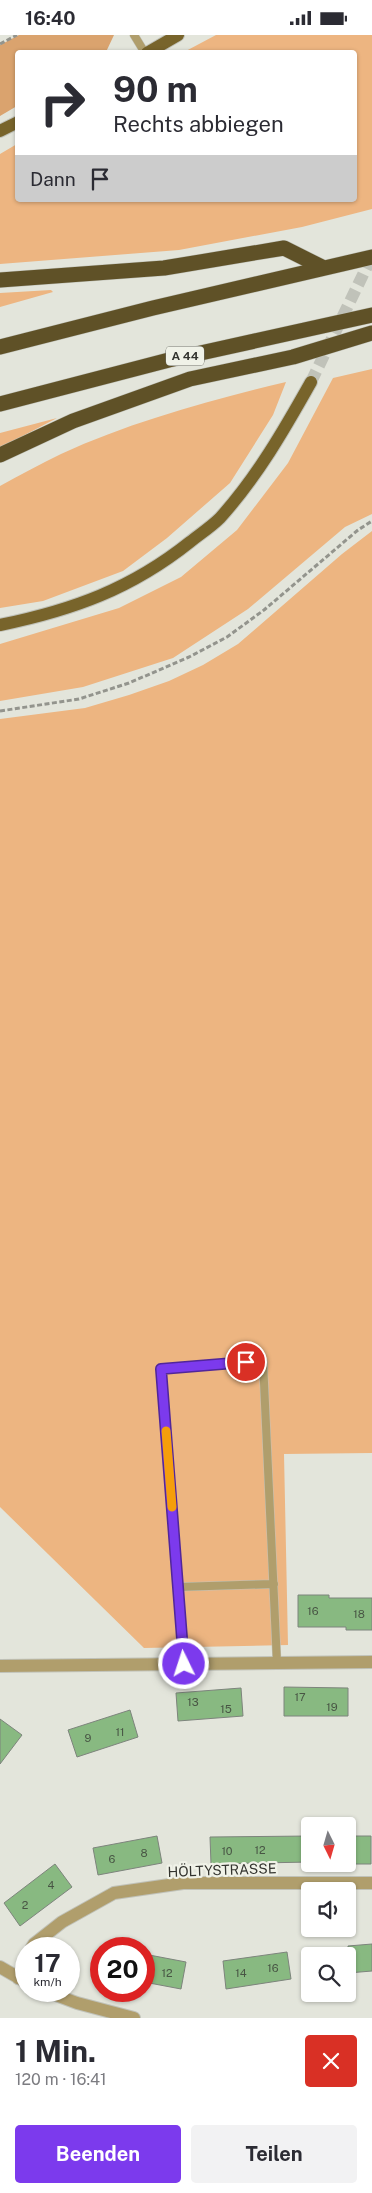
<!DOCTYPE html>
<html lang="de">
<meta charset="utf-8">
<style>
body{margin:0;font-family:"Public Sans",sans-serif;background:#f2f2f3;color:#2b2b33;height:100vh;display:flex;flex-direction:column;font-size:19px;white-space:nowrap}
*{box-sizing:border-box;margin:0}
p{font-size:16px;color:#7c7c81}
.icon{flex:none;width:28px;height:28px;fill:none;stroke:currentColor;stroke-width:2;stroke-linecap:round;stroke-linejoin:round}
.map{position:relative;height:1983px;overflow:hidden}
.drawer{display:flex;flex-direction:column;background:#fff;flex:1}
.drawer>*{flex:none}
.banner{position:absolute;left:15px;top:15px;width:342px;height:152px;border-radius:5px;box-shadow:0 1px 4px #0004;background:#fff;color:#2b2b33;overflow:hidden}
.needle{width:32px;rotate:175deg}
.fabs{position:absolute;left:301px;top:1782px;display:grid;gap:10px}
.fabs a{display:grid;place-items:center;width:55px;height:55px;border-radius:5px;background:#fff;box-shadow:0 1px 4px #0004;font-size:25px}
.speed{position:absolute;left:15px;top:1902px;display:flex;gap:10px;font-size:25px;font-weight:700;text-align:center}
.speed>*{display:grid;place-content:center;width:65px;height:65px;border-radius:50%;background:#fff;box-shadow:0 1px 4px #0004;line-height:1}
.speed small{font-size:12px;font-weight:400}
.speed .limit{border:8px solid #d22;background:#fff;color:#111}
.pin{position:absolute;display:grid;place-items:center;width:42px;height:42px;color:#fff;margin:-21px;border:2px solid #fff;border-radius:50%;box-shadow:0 1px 5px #0007}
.me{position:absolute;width:55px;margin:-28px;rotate:356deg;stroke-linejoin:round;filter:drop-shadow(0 0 4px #0008)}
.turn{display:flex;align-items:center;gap:18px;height:105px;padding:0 15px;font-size:22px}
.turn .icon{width:65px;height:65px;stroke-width:2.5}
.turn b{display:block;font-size:35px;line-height:42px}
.then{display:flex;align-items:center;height:48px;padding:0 15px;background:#0003;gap:10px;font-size:19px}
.round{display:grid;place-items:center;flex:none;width:52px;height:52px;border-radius:5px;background:#f2f2f3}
.overview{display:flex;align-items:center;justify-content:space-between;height:85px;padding:0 15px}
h1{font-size:30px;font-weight:700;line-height:38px}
.cta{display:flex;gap:10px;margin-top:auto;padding:10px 15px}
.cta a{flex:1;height:58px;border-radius:5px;background:#7c3aed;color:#fff;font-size:20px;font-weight:700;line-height:58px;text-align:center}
.cta a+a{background:#f2f2f3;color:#2b2b33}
.status{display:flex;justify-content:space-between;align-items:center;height:35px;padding:0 25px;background:#fff;direction:ltr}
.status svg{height:14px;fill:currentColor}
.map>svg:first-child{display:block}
.green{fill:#edb581}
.forest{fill:#daa36e}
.building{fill:#88b981;stroke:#7d847c}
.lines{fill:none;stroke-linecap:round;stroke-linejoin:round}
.primary-tunnel{stroke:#c0c2b9;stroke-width:12;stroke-dasharray:12 6;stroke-linecap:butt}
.lane-casing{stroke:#c0c2b9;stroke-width:9}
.street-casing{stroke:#c0c2b9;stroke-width:14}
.primary-casing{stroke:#c0c2b9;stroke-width:14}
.highway-casing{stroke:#c0c2b9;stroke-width:16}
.path{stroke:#93948d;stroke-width:3;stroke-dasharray:5 2.5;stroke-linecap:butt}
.lane{stroke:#b09e6c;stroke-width:8}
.street{stroke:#b09e6c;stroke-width:12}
.primary{stroke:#78642b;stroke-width:12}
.highway{stroke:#5f5127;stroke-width:15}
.route-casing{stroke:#51269a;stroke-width:12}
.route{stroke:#7c3aed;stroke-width:9}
.slow{stroke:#f59e0b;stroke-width:9}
.labels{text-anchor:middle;stroke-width:4.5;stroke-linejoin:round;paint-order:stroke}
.number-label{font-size:11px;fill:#485544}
.shield{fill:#f0f2e8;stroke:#6c6d66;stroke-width:1}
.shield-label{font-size:12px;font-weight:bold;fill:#33342f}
.street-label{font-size:14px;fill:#33342f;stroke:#f0f2e8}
</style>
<div class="status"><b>16:40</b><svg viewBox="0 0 49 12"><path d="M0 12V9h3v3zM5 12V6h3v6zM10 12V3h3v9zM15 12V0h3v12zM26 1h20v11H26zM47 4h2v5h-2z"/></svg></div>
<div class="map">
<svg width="372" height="1983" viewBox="0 0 372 1983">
<rect width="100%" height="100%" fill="#e3e5db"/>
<path class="green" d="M 216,0 L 372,0 L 372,174 L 302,192 L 179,215 L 0,229 L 0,119 L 17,109 L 18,165 L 355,165 L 355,18 L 184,17 Z
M 51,255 L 53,257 L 0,272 L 0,258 Z
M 372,334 L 372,479 L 345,492 L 248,574 L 173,623 L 83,652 L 0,666 L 0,609 L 119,573 L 181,542 L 237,495 L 288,428 L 333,343 Z
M 286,347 L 273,380 L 230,448 L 167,503 L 123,536 L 43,566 L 0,573 L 0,451 C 20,440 40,429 61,419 C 131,387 211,365 286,347 Z
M 57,383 L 0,413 L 0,398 Z
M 372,496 L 372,1418 L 284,1419 L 288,1610 L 144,1613 L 0,1472 L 0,684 L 85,673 L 129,660 L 169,646 L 203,630 L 238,609 L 342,519 Z"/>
<path class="forest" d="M 19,0 L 114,0 L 106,17 L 18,18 L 17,71 L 0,81 L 0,10 Z"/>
<path class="building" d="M 298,1560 L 329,1560 L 329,1563 L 372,1563 L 372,1595 L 346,1595 L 346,1592 L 298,1592 Z
M 284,1652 L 348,1653 L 348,1681 L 284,1681 Z
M 241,1653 L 243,1681 L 178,1686 L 176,1658 Z
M 130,1675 L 138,1702 L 77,1722 L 68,1695 Z
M 0,1684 L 22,1700 L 0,1729 Z
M 157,1801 L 162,1828 L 98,1840 L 93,1813 Z
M 310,1801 L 310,1827 L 211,1829 L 210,1802 Z
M 348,1801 L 371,1801 L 371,1829 L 348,1829 Z
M 55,1829 L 72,1852 L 20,1891 L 4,1868 Z
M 372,1909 L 372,1936 L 348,1938 L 348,1911 Z
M 287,1917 L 291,1944 L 226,1954 L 223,1926 Z
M 144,1919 L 186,1927 L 181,1954 L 144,1947 Z"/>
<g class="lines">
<path class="primary-tunnel" d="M 311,347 L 372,221"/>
<g class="lane-casing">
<path id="lane" d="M 134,0 L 145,18
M 178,1552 L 274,1549
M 183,1629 L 161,1334 L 263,1326 L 277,1628"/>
</g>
<g class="street-casing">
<path id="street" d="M 0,1631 L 372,1627
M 31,1914 L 34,1909 L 62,1887 L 114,1858 L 183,1848 L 372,1848
M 0,1932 L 26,1947
M 18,1943 L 26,1925
M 45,1956 L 77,1968 L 134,1983"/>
</g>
<g class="primary-casing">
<path id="primary" d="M 147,18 L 178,0
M 0,96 L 18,87
M 0,590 C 73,575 131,554 190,507 C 200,499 211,492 220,483 C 257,442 284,395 311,347"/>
</g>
<g class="highway-casing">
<path id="highway" d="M 0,245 L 164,233 L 284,213 L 324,233
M 0,312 L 153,273 L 372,222
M 0,369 L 169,325 L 372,280
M 0,420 L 73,386 L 190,344 L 293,322 L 372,298"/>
</g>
<path class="path" d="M 0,9 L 17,0
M 0,676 L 79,664 L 129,648 L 189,622 L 227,602 L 264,575 L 358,495 L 372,486"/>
<use href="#lane" class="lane"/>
<use href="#street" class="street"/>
<use href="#primary" class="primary"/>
<use href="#highway" class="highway"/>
</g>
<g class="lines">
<g class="route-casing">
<path id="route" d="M 184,1629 L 161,1334 L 246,1327"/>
</g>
<use href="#route" class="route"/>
<path class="slow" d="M 166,1396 L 172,1472"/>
</g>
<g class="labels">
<g class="number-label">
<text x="313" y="1580">16</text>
<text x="359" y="1583">18</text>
<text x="300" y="1666">17</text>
<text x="193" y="1671">13</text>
<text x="332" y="1676">19</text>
<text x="226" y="1678">15</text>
<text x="120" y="1701">11</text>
<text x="88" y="1707">9</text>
<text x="260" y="1819">12</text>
<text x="227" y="1820">10</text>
<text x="144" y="1822">8</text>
<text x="112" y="1828">6</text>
<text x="51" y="1854">4</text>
<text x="25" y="1874">2</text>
<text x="273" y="1937">16</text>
<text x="167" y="1942">12</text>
<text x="241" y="1942">14</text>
</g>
<rect class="shield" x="166" y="311.5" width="38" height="19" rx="4"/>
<g class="shield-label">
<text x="185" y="325">A 44</text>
</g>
<g class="street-label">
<text transform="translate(222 1835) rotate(-2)" y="5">HÖLTYSTRASSE</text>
</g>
</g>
</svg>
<div class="fabs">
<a><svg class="needle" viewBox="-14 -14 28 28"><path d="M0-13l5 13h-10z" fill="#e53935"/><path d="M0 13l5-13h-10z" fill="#7c7c81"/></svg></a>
<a><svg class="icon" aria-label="sound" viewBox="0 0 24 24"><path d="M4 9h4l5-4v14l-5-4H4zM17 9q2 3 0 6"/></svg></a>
<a><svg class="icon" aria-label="search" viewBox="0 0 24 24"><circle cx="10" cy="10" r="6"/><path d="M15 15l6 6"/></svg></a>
</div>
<div class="speed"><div>17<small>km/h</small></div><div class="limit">20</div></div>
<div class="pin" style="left:246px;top:1327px;background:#d93025"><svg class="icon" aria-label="arrive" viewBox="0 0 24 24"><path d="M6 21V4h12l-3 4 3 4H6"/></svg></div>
<svg class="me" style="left:184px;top:1629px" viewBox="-20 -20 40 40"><circle r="17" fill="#7c3aed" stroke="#fff" stroke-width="3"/><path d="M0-11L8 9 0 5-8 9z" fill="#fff"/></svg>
<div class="banner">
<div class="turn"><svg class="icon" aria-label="right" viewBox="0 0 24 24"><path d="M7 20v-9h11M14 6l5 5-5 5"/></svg><div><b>90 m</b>Rechts abbiegen</div></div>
<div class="then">Dann<svg class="icon" aria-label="arrive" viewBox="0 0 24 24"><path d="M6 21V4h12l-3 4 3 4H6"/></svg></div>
</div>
</div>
<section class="drawer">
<div class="overview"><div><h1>1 Min.</h1><p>120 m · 16:41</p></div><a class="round" style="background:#d93025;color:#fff"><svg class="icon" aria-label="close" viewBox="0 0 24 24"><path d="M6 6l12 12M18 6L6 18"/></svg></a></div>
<div class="cta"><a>Beenden</a><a>Teilen</a></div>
</section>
